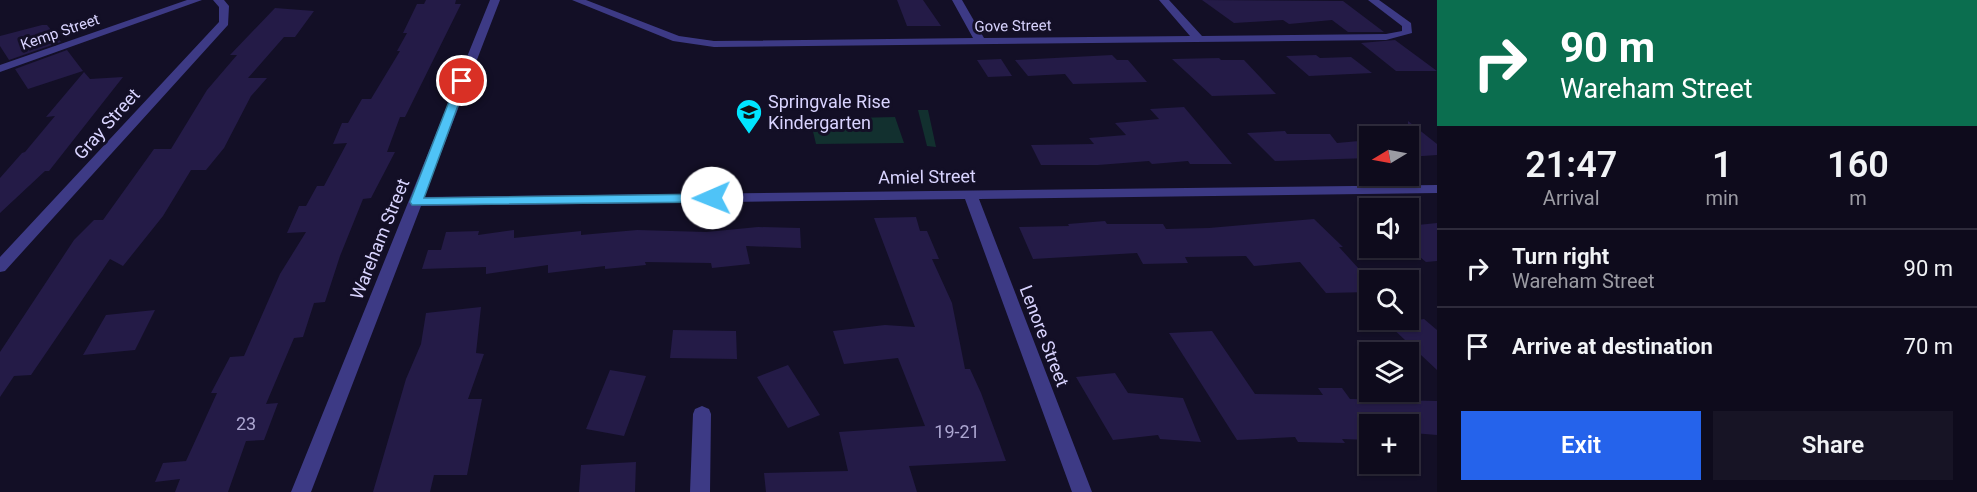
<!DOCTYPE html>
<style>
body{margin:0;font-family:Roboto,sans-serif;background:#171425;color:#f1f3f6;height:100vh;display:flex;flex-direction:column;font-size:22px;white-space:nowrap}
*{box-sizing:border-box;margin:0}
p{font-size:20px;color:#9b9ba3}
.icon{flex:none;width:33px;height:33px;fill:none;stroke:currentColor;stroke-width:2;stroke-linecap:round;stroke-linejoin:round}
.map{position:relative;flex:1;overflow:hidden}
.panel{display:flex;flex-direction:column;background:#0e0b1c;width:540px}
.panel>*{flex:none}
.hud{background:#0b6e4f;color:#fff;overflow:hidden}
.needle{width:39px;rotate:260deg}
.buttons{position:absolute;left:1359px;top:126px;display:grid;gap:12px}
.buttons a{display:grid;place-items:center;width:60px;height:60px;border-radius:0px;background:#0e0b1c;box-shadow:0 2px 4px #0004,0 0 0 2px #2e2b3b;font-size:30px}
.pin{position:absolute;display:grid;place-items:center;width:51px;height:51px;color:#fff;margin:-26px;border:3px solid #fff;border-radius:50%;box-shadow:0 2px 6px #0007}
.me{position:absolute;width:66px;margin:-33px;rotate:269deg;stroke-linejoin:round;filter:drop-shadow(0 0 4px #0008)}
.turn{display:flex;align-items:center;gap:21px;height:126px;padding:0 24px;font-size:27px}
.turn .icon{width:78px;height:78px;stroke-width:2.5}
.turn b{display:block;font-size:42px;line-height:51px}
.eta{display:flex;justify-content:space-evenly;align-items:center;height:102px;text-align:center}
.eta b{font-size:36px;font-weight:600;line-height:42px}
.primary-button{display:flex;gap:12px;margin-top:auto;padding:12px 24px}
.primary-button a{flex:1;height:69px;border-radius:0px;background:#2563eb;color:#fff;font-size:24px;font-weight:600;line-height:69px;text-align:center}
.primary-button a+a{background:#171425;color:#f1f3f6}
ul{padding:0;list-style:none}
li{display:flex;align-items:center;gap:18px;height:78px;padding:0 24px;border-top:2px solid #2e2b3b}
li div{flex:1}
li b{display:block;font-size:22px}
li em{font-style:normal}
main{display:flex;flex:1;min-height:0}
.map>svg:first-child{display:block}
.green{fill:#12302f}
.building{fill:#241b47}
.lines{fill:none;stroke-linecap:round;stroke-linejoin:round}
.street{fill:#3d3a85;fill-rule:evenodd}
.route{fill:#4fc3f7;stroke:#337fa1;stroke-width:1.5}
.labels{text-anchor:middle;stroke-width:6;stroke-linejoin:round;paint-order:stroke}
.far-street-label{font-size:15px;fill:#d9d4ff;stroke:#130f26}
.poi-label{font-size:18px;fill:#d9d4ff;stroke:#130f26;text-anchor:start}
.street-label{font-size:18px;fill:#d9d4ff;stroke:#130f26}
.near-number-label{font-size:18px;fill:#aca6d1}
</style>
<main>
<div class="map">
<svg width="1437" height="492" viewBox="0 0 1437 492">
<rect width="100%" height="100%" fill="#130f26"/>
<path class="green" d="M 918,110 L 928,110 L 936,147 L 927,146 Z
M 895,117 L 904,143 L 816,144 L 810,119 Z"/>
<path class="building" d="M 426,0 L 456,0 L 455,4 L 461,4 L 405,117 L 400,117 L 387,152 L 395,152 L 371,198 L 363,199 L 340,256 L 325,302 L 314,303 L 303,337 L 294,338 L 266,404 L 278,403 L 264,440 L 246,441 L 228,492 L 175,492 L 180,479 L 155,482 L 163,463 L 186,461 L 217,393 L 211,393 L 230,357 L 244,356 L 280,274 L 306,232 L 287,233 L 299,206 L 306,206 L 317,186 L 324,186 L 347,143 L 333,144 L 342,123 L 348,123 L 362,99 L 371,99 L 400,51 L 397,51 L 407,33 L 403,33 L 417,4 L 424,4 Z
M 897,0 L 923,0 L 941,26 L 907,26 Z
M 1202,0 L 1343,1 L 1384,32 L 1348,32 L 1332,20 L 1289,24 L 1283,20 L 1234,23 Z
M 275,8 L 314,11 L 295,37 L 284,37 L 248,78 L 267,78 L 251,96 L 224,148 L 206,170 L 191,170 L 163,216 L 123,266 L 110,259 L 31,375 L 14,376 L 0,397 L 0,352 L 74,240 L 94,220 L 103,220 L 154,149 L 171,149 L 207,90 L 237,55 L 230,55 Z
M 42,25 L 47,25 L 61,42 L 9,60 L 0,46 L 0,36 Z
M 1395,40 L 1437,71 L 1396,71 L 1361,43 Z
M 67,50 L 83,71 L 28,89 L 15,69 Z
M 1112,55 L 1117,60 L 1128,60 L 1147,82 L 1073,84 L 1065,74 L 1028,76 L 1015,60 Z
M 1316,55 L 1320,58 L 1351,57 L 1372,73 L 1309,76 L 1286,56 Z
M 1219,58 L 1221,60 L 1244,60 L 1276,94 L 1212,96 L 1172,59 Z
M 1001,59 L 1012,76 L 988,77 L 977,60 Z
M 84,72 L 90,79 L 123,77 L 49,171 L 45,171 L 0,213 L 0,178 L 22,153 L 25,152 L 55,116 L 46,117 Z
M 1184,107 L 1232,164 L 1190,164 L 1188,161 L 1152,164 L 1149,161 L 1098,165 L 1041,165 L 1031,145 L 1094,144 L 1089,138 L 1126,135 L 1115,123 L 1159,119 L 1150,109 Z
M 1408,121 L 1437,144 L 1437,155 L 1408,157 Z
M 1285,131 L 1287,134 L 1330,134 L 1337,143 L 1370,140 L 1370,158 L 1275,161 L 1247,133 Z
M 916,217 L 920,231 L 927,231 L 939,259 L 932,259 L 952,303 L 965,369 L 970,369 L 981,393 L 1006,461 L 909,466 L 917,492 L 766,492 L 764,473 L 848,471 L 839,432 L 925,426 L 898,358 L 844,364 L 833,331 L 885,325 L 915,327 L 874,218 Z
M 1314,219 L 1343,247 L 1339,247 L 1370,281 L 1370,292 L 1326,293 L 1300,262 L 1254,266 L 1246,256 L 1185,257 L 1188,263 L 1143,264 L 1137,253 L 1033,259 L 1019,227 L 1069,226 L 1068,224 L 1105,221 L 1107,224 L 1163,224 L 1166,229 L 1209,228 Z
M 1437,223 L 1437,261 L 1426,262 L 1408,247 L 1408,226 Z
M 758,227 L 800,228 L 801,248 L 746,246 L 750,264 L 712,268 L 711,263 L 645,262 L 646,265 L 605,269 L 605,266 L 548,273 L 548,265 L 486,274 L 486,267 L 422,269 L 428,250 L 441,250 L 446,232 L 479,231 L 478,235 L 514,230 L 514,238 L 581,231 L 581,235 L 637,230 L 706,232 Z
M 481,307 L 476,353 L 484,354 L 468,399 L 482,399 L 467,475 L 434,475 L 430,492 L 373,492 L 406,379 L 421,344 L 426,313 Z
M 155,310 L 135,350 L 83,355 L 106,315 Z
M 1424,319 L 1437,330 L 1437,370 L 1389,325 Z
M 673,330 L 736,331 L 737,359 L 670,358 Z
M 1212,331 L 1255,394 L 1323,395 L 1318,388 L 1342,388 L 1350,399 L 1437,401 L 1437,435 L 1413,433 L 1408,424 L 1370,424 L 1370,440 L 1342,439 L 1345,443 L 1298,442 L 1295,437 L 1237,440 L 1169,333 Z
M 788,365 L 820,415 L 788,428 L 757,377 Z
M 610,370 L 646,376 L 624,436 L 586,429 Z
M 1115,373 L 1128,393 L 1183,398 L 1201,442 L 1160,439 L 1158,435 L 1113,440 L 1076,377 Z
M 636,462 L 635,492 L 579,492 L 581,465 Z"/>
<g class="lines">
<path class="street" d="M 187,0 L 202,0 L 0,72 L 0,65 Z
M 213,0 L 224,0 L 229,6 L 228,25 L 5,271 L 0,272 L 0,257 L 219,22 L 219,7 Z
M 490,0 L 500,0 L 424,197 L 1437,185 L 1437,193 L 979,199 L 1092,492 L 1072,492 L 965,199 L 421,206 L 311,492 L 291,492 Z
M 572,0 L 586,0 L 679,36 L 714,41 L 973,38 L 952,0 L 962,0 L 984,38 L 1190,36 L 1159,0 L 1169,0 L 1202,36 L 1386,34 L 1402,31 L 1402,26 L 1368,0 L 1379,0 L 1411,23 L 1412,33 L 1386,40 L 714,47 L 673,41 Z
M 702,406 L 709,409 L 711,414 L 710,492 L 690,492 L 693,414 L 695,409 Z"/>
</g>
<path class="route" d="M 462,78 L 467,81 L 424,198 L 712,194 L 719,198 L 712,202 L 412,205 L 410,202 L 457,81 Z"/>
<defs>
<g id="school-pin" transform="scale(1.35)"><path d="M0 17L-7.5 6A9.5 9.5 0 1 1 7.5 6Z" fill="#00e5ff" stroke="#130f26"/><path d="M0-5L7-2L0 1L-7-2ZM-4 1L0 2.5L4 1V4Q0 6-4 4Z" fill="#111"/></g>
</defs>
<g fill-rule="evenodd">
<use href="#school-pin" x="749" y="112"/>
</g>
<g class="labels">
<g class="far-street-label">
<text transform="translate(1013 26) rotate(-1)" y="5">Gove Street</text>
<text transform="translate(60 32) rotate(-19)" y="5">Kemp Street</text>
</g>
<g class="poi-label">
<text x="768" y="108">Springvale Rise<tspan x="768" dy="21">Kindergarten</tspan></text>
</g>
<g class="street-label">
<text transform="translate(107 124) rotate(-48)" y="6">Gray Street</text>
<text transform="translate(927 177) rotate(-1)" y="6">Amiel Street</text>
<text transform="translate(380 239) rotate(-68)" y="6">Wareham Street</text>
<text transform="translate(1044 336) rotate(69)" y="6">Lenore Street</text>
</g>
<g class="near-number-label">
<text x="246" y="430">23</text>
<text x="957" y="438">19-21</text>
</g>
</g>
</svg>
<div class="buttons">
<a><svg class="needle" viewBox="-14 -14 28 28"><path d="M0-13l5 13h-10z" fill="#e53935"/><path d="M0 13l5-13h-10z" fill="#9b9ba3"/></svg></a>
<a><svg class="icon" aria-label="sound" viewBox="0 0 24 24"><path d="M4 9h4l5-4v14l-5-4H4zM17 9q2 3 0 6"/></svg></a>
<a><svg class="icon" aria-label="search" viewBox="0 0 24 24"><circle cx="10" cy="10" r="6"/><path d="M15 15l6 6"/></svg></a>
<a><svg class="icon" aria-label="layers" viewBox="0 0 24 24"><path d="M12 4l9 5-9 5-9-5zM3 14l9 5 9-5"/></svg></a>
<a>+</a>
</div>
<div class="pin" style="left:462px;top:81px;background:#d93025"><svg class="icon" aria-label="arrive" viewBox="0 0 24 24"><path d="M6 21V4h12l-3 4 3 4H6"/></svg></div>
<svg class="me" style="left:712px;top:198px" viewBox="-20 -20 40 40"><circle r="19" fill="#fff"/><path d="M0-13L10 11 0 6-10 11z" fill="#4fc3f7"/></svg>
</div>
<section class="panel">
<div class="hud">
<div class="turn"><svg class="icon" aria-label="right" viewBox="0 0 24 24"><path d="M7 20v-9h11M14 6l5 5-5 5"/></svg><div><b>90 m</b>Wareham Street</div></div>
</div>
<div class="eta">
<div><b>21:47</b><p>Arrival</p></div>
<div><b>1</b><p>min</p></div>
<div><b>160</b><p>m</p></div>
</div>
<ul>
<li><svg class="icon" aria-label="right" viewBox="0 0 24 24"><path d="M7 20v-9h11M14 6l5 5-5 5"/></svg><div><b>Turn right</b><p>Wareham Street</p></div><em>90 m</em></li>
<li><svg class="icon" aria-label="arrive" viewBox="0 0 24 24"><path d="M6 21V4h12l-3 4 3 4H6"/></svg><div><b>Arrive at destination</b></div><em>70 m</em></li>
</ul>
<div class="primary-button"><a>Exit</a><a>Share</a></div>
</section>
</main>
